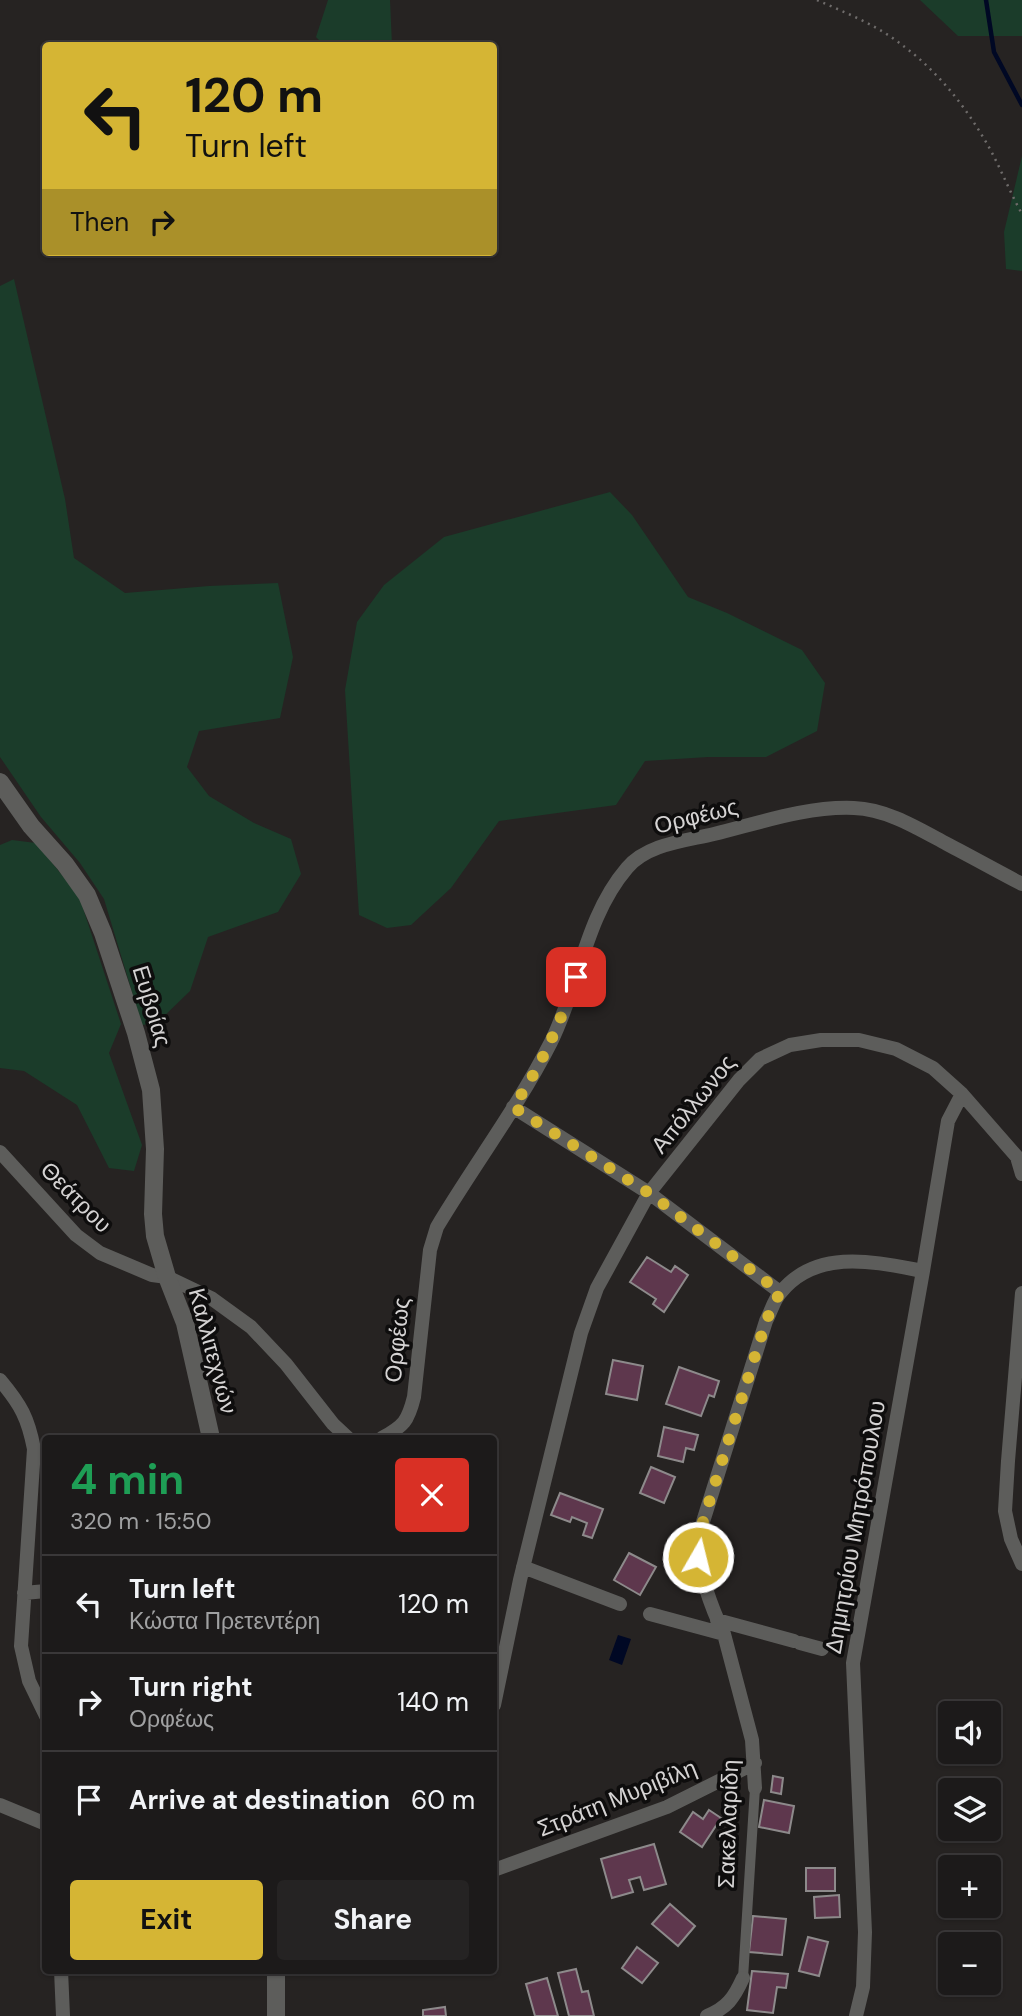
<!DOCTYPE html>
<meta charset="utf-8">
<style>
body{margin:0;font-family:"DM Sans",sans-serif;background:#252323;color:#f1f3f6;height:100vh;display:flex;flex-direction:column;font-size:26px;white-space:nowrap}
*{box-sizing:border-box;margin:0}
p{font-size:23px;color:#a0a1a2}
.icon{flex:none;width:38px;height:38px;fill:none;stroke:currentColor;stroke-width:2;stroke-linecap:round;stroke-linejoin:round}
.map{position:relative;flex:1;overflow:hidden}
.side{position:absolute;left:42px;top:1435px;width:455px;height:539px;display:flex;flex-direction:column;background:#1c1a1a;border-radius:7px;box-shadow:0 2px 5px #0004,0 0 0 2px #3a3839}
.side>*{flex:none}
.banner{position:absolute;left:42px;top:42px;width:455px;height:214px;border-radius:7px;box-shadow:0 2px 5px #0004,0 0 0 2px #3a3839;background:#d5b534;color:#111;overflow:hidden}
.fabs{position:absolute;left:938px;top:1701px;display:grid;gap:14px}
.fabs a{display:grid;place-items:center;width:63px;height:63px;border-radius:7px;background:#1c1a1a;box-shadow:0 2px 5px #0004,0 0 0 2px #3a3839;font-size:35px}
.pin{position:absolute;display:grid;place-items:center;width:60px;height:60px;color:#fff;margin:-30px;border-radius:14px;box-shadow:0 4px 10px #0006}
.me{position:absolute;width:77px;margin:-38px;rotate:8deg;stroke-linejoin:round;filter:drop-shadow(0 0 5px #0008)}
.turn{display:flex;align-items:center;gap:24px;height:147px;padding:0 28px;font-size:32px}
.turn .icon{width:91px;height:91px;stroke-width:2.5}
.turn b{display:block;font-size:49px;line-height:60px}
.then{display:flex;align-items:center;height:66px;padding:0 28px;background:#0003;gap:14px;font-size:26px}
.round{display:grid;place-items:center;flex:none;width:74px;height:74px;border-radius:7px;background:#252323}
.headline{display:flex;align-items:center;justify-content:space-between;height:119px;padding:0 28px}
h1{font-size:42px;font-weight:700;line-height:52px;color:#1e9e55}
.action{display:flex;gap:14px;margin-top:auto;padding:14px 28px}
.action a{flex:1;height:80px;border-radius:7px;background:#d5b534;color:#111;font-size:28px;font-weight:700;line-height:80px;text-align:center}
.action a+a{background:#252323;color:#f1f3f6}
ul{padding:0;list-style:none}
li{display:flex;align-items:center;gap:21px;height:98px;padding:0 28px;border-top:2px solid #3a3839}
li div{flex:1}
li b{display:block;font-size:26px}
li em{font-style:normal}
.map>svg:first-child{display:block}
.green{fill:#1b3c2a}
.water{fill:#000824}
.lines{fill:none;stroke-linecap:round;stroke-linejoin:round}
.stream{stroke:#000824;stroke-width:4.5}
.building{fill:#5e374d;stroke:#8d8a8b;stroke-width:2}
.path{stroke:#6f6c6b;stroke-width:2.5;stroke-dasharray:2 5;stroke-linecap:butt}
.pedestrian{stroke:#5d5d5b;stroke-width:10}
.minor{stroke:#5d5d5b;stroke-width:14}
.tertiary{stroke:#5d5d5b;stroke-width:18}
.route{stroke:#d5b534;stroke-width:12;stroke-dasharray:0 21.6}
.labels{text-anchor:middle;stroke-width:7;stroke-linejoin:round;paint-order:stroke}
.street-label{font-size:23px;fill:#d5d3d3;stroke:#0e0d0d}
</style>
<div class="map">
<svg width="1022" height="2016" viewBox="0 0 1022 2016">
<rect width="100%" height="100%" fill="#262322"/>
<path class="green" d="M 328,0 L 390,0 L 392,45 L 324,45 L 316,37 Z
M 920,0 L 1022,0 L 1022,36 L 958,36 Z
M 1022,156 L 1022,271 L 1006,269 L 1004,232 Z
M 14,279 L 65,499 L 74,558 L 125,593 L 209,586 L 278,583 L 293,657 L 280,718 L 199,731 L 187,767 L 209,796 L 254,823 L 291,839 L 301,874 L 278,912 L 208,937 L 190,991 L 157,1023 L 142,1025 L 104,899 L 80,863 L 41,817 L 0,757 L 0,286 Z
M 610,492 L 632,515 L 688,597 L 727,613 L 802,650 L 825,683 L 817,731 L 766,757 L 708,757 L 645,761 L 616,805 L 499,821 L 451,888 L 411,925 L 387,928 L 359,915 L 345,690 L 357,622 L 384,585 L 444,537 Z
M 12,840 L 36,843 L 79,896 L 121,1024 L 109,1053 L 142,1145 L 134,1171 L 109,1168 L 77,1105 L 24,1071 L 0,1068 L 0,845 Z"/>
<path class="water" d="M 618,1635 L 631,1639 L 622,1665 L 609,1660 Z"/>
<g class="lines">
<path class="stream" d="M 986,0 L 994,52 L 1022,105"/>
</g>
<path class="building" d="M 647,1257 L 671,1272 L 675,1266 L 688,1275 L 664,1312 L 653,1304 L 656,1299 L 630,1282 Z
M 613,1360 L 643,1366 L 637,1400 L 606,1394 Z
M 679,1367 L 719,1381 L 714,1397 L 709,1395 L 701,1416 L 666,1404 Z
M 664,1427 L 698,1435 L 694,1450 L 686,1448 L 683,1462 L 658,1456 Z
M 651,1467 L 675,1477 L 664,1503 L 640,1493 Z
M 560,1493 L 603,1509 L 592,1538 L 583,1535 L 587,1523 L 572,1517 L 570,1522 L 551,1515 Z
M 629,1553 L 656,1567 L 640,1595 L 614,1580 Z
M 773,1776 L 783,1778 L 781,1794 L 771,1792 Z
M 764,1800 L 794,1806 L 789,1833 L 759,1827 Z
M 709,1810 L 721,1818 L 702,1847 L 680,1832 L 693,1812 L 703,1819 Z
M 654,1844 L 666,1884 L 644,1890 L 640,1877 L 629,1880 L 633,1892 L 612,1898 L 601,1859 Z
M 806,1868 L 835,1868 L 835,1891 L 806,1891 Z
M 839,1895 L 840,1917 L 815,1918 L 814,1897 Z
M 670,1904 L 695,1926 L 678,1946 L 652,1924 Z
M 753,1916 L 786,1919 L 782,1955 L 749,1952 Z
M 808,1937 L 828,1942 L 819,1976 L 799,1971 Z
M 637,1947 L 658,1963 L 642,1983 L 622,1968 Z
M 576,1969 L 582,1992 L 588,1991 L 594,2016 L 569,2016 L 558,1973 Z
M 752,1971 L 788,1974 L 786,1988 L 777,1987 L 773,2013 L 747,2010 Z
M 547,1978 L 558,2016 L 535,2016 L 526,1984 Z
M 445,2007 L 446,2016 L 423,2016 L 423,2010 Z"/>
<g class="lines">
<path class="path" d="M 817,0 C 846,13 877,25 902,45 C 935,69 962,102 983,137 C 998,161 1008,189 1022,214"/>
<path class="pedestrian" d="M 743,1978 L 755,1788"/>
<path class="minor" d="M 513,1107 L 649,1193 L 780,1292
M 0,1152 L 76,1235 L 100,1253 L 152,1275 L 167,1277 L 211,1298 L 251,1327 L 286,1364 L 333,1424 L 348,1438
M 1022,1293 L 1008,1461 L 1005,1511 L 1011,1539 L 1022,1564
M 0,1380 C 21,1405 28,1418 34,1449 L 21,1646 L 29,1681 L 46,1716
M 382,1438 C 404,1426 408,1421 414,1397 L 430,1250 L 437,1227 C 474,1165 518,1107 551,1042 C 579,986 585,917 627,868 C 647,844 685,841 714,834 C 759,823 807,806 854,808 C 887,809 919,829 947,844 C 972,857 997,871 1022,884
M 523,1567 L 620,1604
M 24,1593 L 46,1591
M 650,1614 L 724,1634
M 717,1620 L 794,1641
M 800,1643 L 822,1649
M 494,1705 L 520,1580 L 581,1333 L 597,1288 L 649,1193 L 739,1080 L 760,1059 L 790,1045 L 821,1040 L 859,1040 L 896,1049 L 933,1068 L 962,1094 L 1017,1157 L 1022,1174
M 755,1788 L 752,1740 L 724,1634 C 711,1607 700,1574 696,1544 L 766,1321 C 771,1312 774,1299 781,1292 C 817,1248 875,1262 923,1271
M 0,1805 L 46,1824
M 494,1870 L 667,1807 L 755,1763
M 61,1970 L 63,2016
M 707,2016 C 727,2008 734,1998 743,1978
M 856,2016 L 863,1987 L 865,1932 L 853,1663 L 923,1271 L 948,1121 L 962,1094"/>
<path class="tertiary" d="M 0,782 L 31,826 L 65,864 L 87,895 L 103,933 L 136,1033 L 151,1090 L 155,1149 L 153,1214 L 155,1236 L 167,1277 L 185,1323 L 211,1438
M 276,1970 L 276,2016"/>
</g>
<g class="lines">
<path class="route" d="M 576,977 C 560,1023 541,1067 513,1107 L 649,1193 L 780,1292 L 766,1321 L 696,1544 L 698,1557"/>
</g>
<g class="labels">
<g class="street-label">
<text transform="translate(696 816) rotate(-14)" y="8">Ορφέως</text>
<text transform="translate(152 1006) rotate(73)" y="8">Ευβοίας</text>
<text transform="translate(693 1104) rotate(-51)" y="8">Απόλλωνος</text>
<text transform="translate(76 1197) rotate(45)" y="8">Θεάτρου</text>
<text transform="translate(397 1340) rotate(-84)" y="8">Ορφέως</text>
<text transform="translate(213 1351) rotate(75)" y="8">Καλλιτεχνών</text>
<text transform="translate(855 1527) rotate(-80)" y="8">Δημητρίου Μητρόπουλου</text>
<text transform="translate(617 1798) rotate(-22)" y="8">Στράτη Μυριβίλη</text>
<text transform="translate(728 1824) rotate(-88)" y="8">Σακελλαρίδη</text>
</g>
</g>
</svg>
<div class="fabs">
<a><svg class="icon" aria-label="sound" viewBox="0 0 24 24"><path d="M4 9h4l5-4v14l-5-4H4zM17 9q2 3 0 6"/></svg></a>
<a><svg class="icon" aria-label="layers" viewBox="0 0 24 24"><path d="M12 4l9 5-9 5-9-5zM3 14l9 5 9-5"/></svg></a>
<a>+</a>
<a>−</a>
</div>
<div class="pin" style="left:576px;top:977px;background:#d93025"><svg class="icon" aria-label="arrive" viewBox="0 0 24 24"><path d="M6 21V4h12l-3 4 3 4H6"/></svg></div>
<svg class="me" style="left:698px;top:1557px" viewBox="-20 -20 40 40"><circle r="17" fill="#d5b534" stroke="#fff" stroke-width="3"/><path d="M0-11L8 9 0 5-8 9z" fill="#fff"/></svg>
<div class="banner">
<div class="turn"><svg class="icon" aria-label="left" viewBox="0 0 24 24"><path d="M17 20v-9H6M10 6l-5 5 5 5"/></svg><div><b>120 m</b>Turn left</div></div>
<div class="then">Then<svg class="icon" aria-label="right" viewBox="0 0 24 24"><path d="M7 20v-9h11M14 6l5 5-5 5"/></svg></div>
</div>
<section class="side">
<div class="headline"><div><h1>4 min</h1><p>320 m · 15:50</p></div><a class="round" style="background:#d93025;color:#fff"><svg class="icon" aria-label="close" viewBox="0 0 24 24"><path d="M6 6l12 12M18 6L6 18"/></svg></a></div>
<ul>
<li><svg class="icon" aria-label="left" viewBox="0 0 24 24"><path d="M17 20v-9H6M10 6l-5 5 5 5"/></svg><div><b>Turn left</b><p>Κώστα Πρετεντέρη</p></div><em>120 m</em></li>
<li><svg class="icon" aria-label="right" viewBox="0 0 24 24"><path d="M7 20v-9h11M14 6l5 5-5 5"/></svg><div><b>Turn right</b><p>Ορφέως</p></div><em>140 m</em></li>
<li><svg class="icon" aria-label="arrive" viewBox="0 0 24 24"><path d="M6 21V4h12l-3 4 3 4H6"/></svg><div><b>Arrive at destination</b></div><em>60 m</em></li>
</ul>
<div class="action"><a>Exit</a><a>Share</a></div>
</section>
</div>
